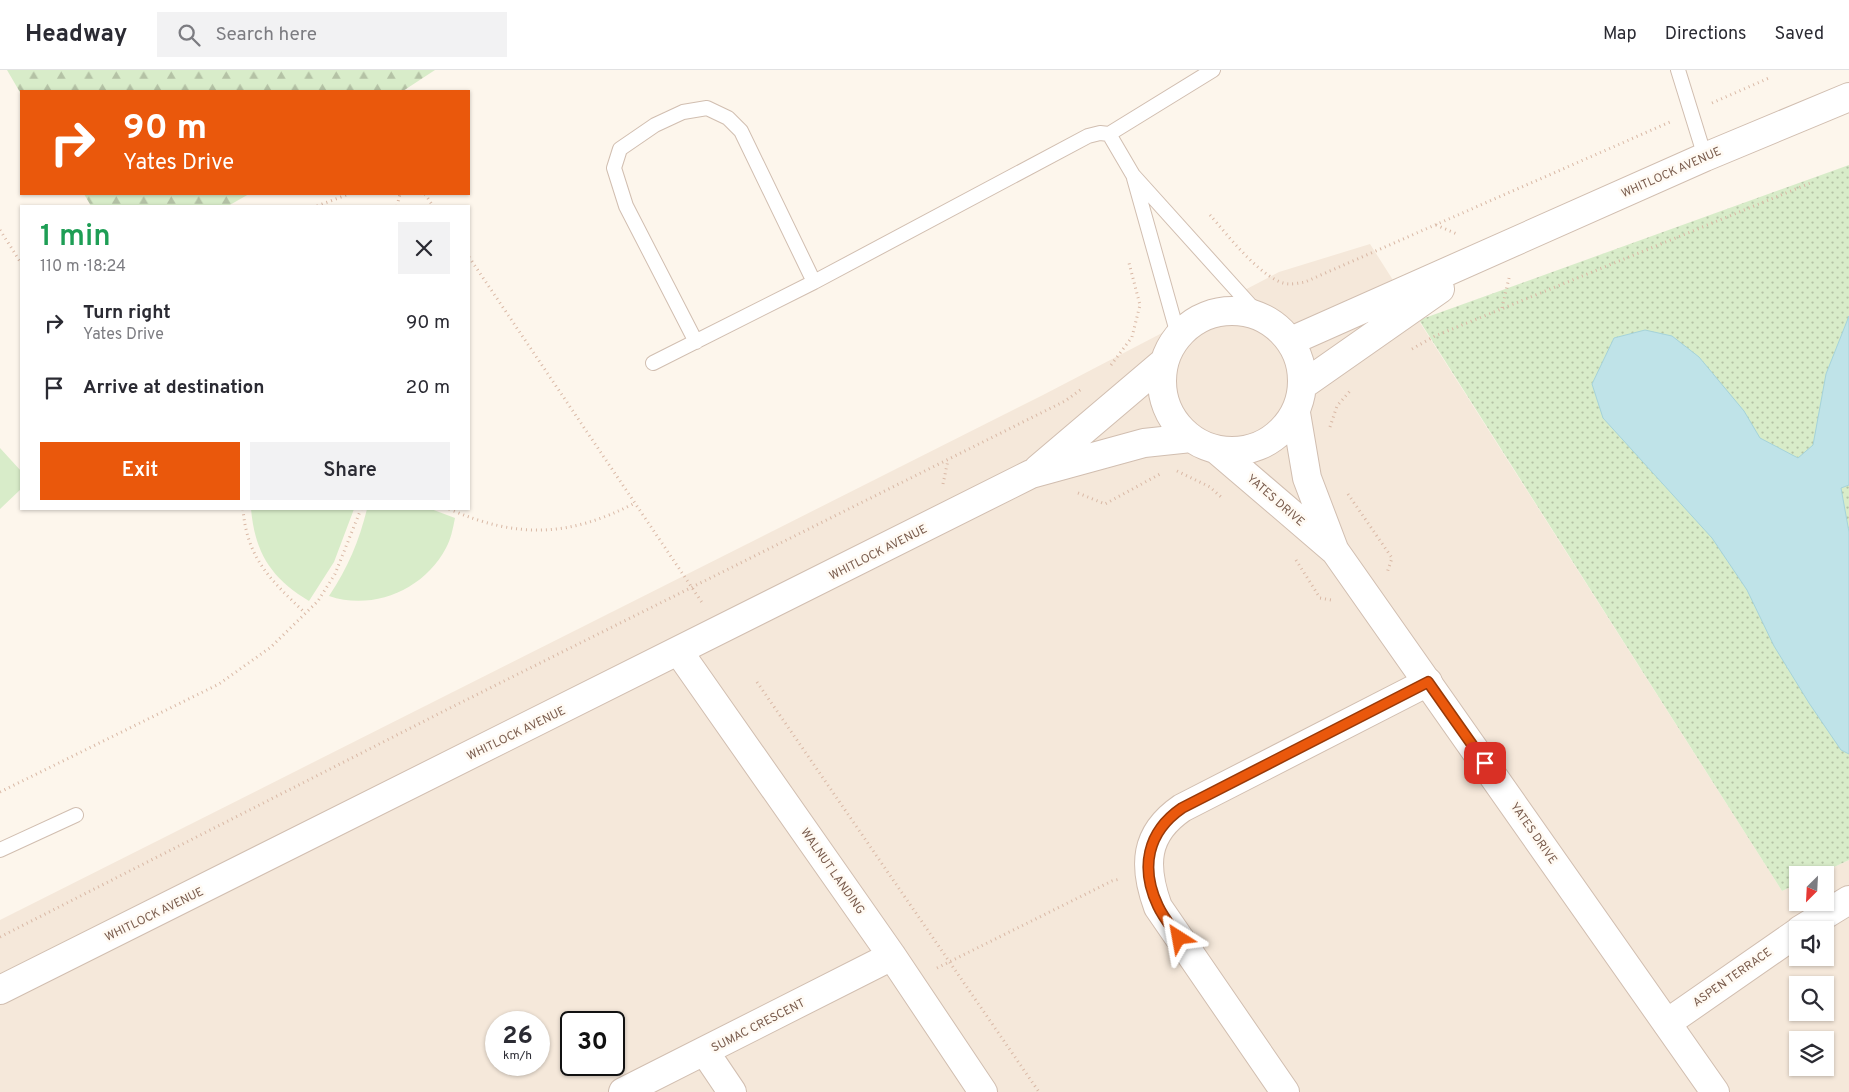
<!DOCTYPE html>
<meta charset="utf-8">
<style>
body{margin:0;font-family:Overpass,sans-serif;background:#f2f2f3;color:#2b2b33;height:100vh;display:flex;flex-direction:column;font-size:19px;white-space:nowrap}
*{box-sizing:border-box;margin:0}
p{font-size:16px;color:#7c7c81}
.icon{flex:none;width:28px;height:28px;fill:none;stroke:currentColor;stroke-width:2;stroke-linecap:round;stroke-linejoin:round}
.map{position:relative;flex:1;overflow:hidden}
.details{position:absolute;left:20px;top:135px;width:450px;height:305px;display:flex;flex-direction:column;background:#fff;border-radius:0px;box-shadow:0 1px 4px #0004}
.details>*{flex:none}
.guide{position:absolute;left:20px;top:20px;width:450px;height:105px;border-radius:0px;box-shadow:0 1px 4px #0004;background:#ea580c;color:#fff;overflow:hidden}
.needle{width:32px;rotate:204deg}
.controls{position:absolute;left:1789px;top:796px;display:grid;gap:10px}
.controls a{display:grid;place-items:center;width:45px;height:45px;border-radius:0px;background:#fff;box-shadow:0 1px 4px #0004;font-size:25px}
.speed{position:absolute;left:485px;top:941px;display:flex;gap:10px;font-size:25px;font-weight:700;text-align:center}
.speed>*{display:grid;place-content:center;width:65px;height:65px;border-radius:50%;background:#fff;box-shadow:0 1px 4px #0004;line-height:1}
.speed small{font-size:12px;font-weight:400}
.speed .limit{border:2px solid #111;border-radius:8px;background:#fff;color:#111}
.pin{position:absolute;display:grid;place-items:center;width:42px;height:42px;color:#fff;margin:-21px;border-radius:10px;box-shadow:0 2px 8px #0006}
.me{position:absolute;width:55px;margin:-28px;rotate:326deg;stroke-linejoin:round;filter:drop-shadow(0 0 4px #0008)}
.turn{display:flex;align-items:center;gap:18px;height:105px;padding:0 20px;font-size:22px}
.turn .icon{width:65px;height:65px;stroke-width:2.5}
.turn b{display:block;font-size:35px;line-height:42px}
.round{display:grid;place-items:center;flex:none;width:52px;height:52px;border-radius:0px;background:#f2f2f3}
.overview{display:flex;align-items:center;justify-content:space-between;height:85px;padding:0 20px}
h1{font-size:30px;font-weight:600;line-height:38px;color:#1e9e55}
.action{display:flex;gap:10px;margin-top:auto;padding:10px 20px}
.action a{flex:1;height:58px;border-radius:0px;background:#ea580c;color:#fff;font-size:20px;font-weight:600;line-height:58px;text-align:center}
.action a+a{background:#f2f2f3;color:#2b2b33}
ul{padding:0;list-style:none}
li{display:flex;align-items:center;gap:15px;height:65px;padding:0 20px}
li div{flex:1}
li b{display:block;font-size:19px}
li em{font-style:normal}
header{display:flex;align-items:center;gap:30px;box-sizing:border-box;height:70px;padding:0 25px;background:#fff;border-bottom:1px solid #e1e1e2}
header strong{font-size:24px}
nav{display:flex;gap:28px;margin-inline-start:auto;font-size:18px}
.search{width:350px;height:45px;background:#f2f2f3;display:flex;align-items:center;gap:12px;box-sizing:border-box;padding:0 18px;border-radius:0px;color:#7c7c81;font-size:19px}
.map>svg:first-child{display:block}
.residential{fill:#f5e8da;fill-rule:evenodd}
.grass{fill:url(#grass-dots)}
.forest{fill:url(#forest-firs)}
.green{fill:#d8ecc9}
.water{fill:#bfe3e8;stroke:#a5d3da}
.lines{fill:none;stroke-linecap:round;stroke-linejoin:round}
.service-casing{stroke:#d1beb0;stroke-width:16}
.minor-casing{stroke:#d1beb0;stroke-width:30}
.tertiary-casing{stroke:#d1beb0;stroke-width:30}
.path{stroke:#d9b8a5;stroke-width:3;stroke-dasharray:1 4;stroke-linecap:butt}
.service{stroke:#fff;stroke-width:14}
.minor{stroke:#fff;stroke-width:28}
.tertiary{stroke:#fff;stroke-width:28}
.route-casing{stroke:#983908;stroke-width:12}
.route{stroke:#ea580c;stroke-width:9}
.labels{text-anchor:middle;stroke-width:5;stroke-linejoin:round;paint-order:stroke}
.street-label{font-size:12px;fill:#7a5c4d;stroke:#fffaf3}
</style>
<header>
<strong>Headway</strong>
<div class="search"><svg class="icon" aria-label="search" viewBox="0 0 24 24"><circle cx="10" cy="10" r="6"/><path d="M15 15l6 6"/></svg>Search here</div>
<nav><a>Map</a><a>Directions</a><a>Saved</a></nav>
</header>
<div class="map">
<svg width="1849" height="1022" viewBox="0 0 1849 1022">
<defs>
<pattern id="grass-dots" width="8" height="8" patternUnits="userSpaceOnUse" patternTransform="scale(1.25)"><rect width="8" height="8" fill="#d8ecc9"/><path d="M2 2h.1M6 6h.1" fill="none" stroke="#b4c2a5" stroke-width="1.8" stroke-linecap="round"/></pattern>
<pattern id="forest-firs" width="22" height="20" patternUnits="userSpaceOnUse" patternTransform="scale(1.25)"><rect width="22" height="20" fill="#d8ecc9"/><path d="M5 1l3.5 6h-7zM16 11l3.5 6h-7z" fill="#b4c2a5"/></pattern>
</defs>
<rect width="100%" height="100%" fill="#fdf6ec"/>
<path class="residential" d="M 1370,174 L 1782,821 L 1797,814 L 1798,832 L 1825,832 L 1825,805 L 1817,805 L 1849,790 L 1849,1022 L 0,1022 L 0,850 L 1043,325 L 1279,202 ZM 1798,860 L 1825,860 L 1825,888 L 1798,888 ZM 1798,915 L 1825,915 L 1825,942 L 1798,942 ZM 496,952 L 539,952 L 539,995 L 496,995 ZM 571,952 L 614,952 L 614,995 L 571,995 ZM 1798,970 L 1825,970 L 1825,998 L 1798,998 Z"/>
<path class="grass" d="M 1849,95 L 1849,790 L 1817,805 L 1798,805 L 1797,814 L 1782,821 L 1419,250 Z"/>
<path class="forest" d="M 7,0 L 435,0 L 403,21 L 21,21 L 21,24 Z
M 84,124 L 249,124 L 228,136 L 91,136 Z"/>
<path class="green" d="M 0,378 L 21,401 L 21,419 L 0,439 Z
M 251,439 L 354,439 L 334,492 L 309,531 C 271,508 255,483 251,439 Z
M 367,439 L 431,439 L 455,448 C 453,458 451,469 446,478 C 424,520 373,541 329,526 C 348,498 359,471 367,439 Z"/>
<path class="water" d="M 1849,246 L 1849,415 L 1841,418 L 1849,462 L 1849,684 L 1841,680 L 1809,633 L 1774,576 L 1747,520 L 1712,468 L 1603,348 L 1592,314 L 1614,268 L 1645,260 L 1672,266 L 1699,287 L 1744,341 L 1760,368 L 1798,388 L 1813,375 L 1826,304 Z"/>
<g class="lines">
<g class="service-casing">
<path id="service" d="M 1678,0 L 1705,87
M 1109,64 L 1213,0
M 1134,108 L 1178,265
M 696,272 L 626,136 L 614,98 L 620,79 L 655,55 L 683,42 L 707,38 L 728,48 L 741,61 L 814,212
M 653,293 L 814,212 L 1088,66 L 1100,63 L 1109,64 L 1133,105 L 1260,246
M 0,780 L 76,745"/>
</g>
<g class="minor-casing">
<path id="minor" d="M 679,582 L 892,886 L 983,1022
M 1800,860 L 1849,830
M 1667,953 L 1798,862
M 705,982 L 732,1022
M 623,1022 L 892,886
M 1285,1022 L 1158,837 C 1143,796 1144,764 1182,738 L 1428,612"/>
</g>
<g class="tertiary-casing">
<path id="tertiary" d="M1162 311a70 70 0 1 1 140 0a70 70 0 1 1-140 0Z
M 1291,271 L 1705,87 L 1849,27
M 1303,315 L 1440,219
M 1296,343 L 1307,408 L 1334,479
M 1217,380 L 1335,481 L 1715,1022
M 1038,399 L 1164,292
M 0,920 L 1031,404 L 1144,373 L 1191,368"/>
</g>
<path class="path" d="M 1712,33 L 1769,8
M 425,124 L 433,136
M 317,136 L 349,124
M 397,136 L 400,124
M 1210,145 C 1226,163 1264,213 1289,214 C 1294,214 1300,213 1305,212 L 1670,52
M 1436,155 L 1457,164
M 0,160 L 21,193
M 469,187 L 703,534
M 1502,238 L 1509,208
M 1412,279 L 1435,266 L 1813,112
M 1111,295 L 1132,267 L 1140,235 L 1129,193
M 1330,357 L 1337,336 L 1350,321
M 1177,401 L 1210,417 L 1221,427
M 943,414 L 948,390
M 1078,423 L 1105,434 L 1160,404
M 1348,424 L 1392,488 L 1387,503
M 243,439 C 247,489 271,510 305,543
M 449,439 C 518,469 569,467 635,433
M 1296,490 L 1320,528 L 1331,530
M 757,612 L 1039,1022
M 0,722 L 219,614 L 271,577 L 318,531 L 335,504 L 361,439
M 0,867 L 448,639 L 1065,331 L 1083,318
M 937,898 L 1112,811 L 1120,809"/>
<use href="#service" class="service"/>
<use href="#minor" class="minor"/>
<use href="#tertiary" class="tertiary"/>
</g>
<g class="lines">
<g class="route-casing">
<path id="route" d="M 1179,868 C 1172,858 1163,847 1158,836 C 1140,798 1147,762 1182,738 L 1428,612 L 1485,693"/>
</g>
<use href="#route" class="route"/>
</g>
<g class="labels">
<g class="street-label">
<text transform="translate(1671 102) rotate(-24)" y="4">WHITLOCK AVENUE</text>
<text transform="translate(1276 430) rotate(41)" y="4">YATES DRIVE</text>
<text transform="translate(878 482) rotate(-27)" y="4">WHITLOCK AVENUE</text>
<text transform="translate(516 663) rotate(-26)" y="4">WHITLOCK AVENUE</text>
<text transform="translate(1534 763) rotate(55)" y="4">YATES DRIVE</text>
<text transform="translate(833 801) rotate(55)" y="4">WALNUT LANDING</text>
<text transform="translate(154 844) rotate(-26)" y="4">WHITLOCK AVENUE</text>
<text transform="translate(1732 907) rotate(-35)" y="4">ASPEN TERRACE</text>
<text transform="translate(758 955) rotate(-27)" y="4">SUMAC CRESCENT</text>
</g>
</g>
</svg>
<div class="controls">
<a><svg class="needle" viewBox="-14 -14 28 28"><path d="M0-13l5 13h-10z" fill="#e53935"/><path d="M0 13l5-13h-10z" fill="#7c7c81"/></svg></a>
<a><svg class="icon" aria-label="sound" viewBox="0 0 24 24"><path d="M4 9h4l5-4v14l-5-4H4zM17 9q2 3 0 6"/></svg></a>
<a><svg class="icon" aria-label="search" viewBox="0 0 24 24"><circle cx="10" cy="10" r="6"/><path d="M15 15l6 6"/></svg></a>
<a><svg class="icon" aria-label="layers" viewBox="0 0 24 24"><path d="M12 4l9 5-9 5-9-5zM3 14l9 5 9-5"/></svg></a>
</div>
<div class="speed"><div>26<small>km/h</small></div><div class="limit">30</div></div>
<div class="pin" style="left:1485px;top:693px;background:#d93025"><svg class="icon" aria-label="arrive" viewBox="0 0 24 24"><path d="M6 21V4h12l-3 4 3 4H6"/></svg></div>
<svg class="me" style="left:1179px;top:868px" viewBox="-20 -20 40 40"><path d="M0-17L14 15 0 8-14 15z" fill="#ea580c" stroke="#fff" stroke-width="4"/></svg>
<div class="guide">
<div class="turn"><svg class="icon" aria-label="right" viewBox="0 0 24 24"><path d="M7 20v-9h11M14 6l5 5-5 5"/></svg><div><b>90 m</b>Yates Drive</div></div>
</div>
<section class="details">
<div class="overview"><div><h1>1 min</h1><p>110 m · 18:24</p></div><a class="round"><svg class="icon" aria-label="close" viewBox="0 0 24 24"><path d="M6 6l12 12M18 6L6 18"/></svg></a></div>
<ul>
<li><svg class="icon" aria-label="right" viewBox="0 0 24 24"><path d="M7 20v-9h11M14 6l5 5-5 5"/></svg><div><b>Turn right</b><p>Yates Drive</p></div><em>90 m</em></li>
<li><svg class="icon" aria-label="arrive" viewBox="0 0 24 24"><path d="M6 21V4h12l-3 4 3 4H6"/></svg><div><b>Arrive at destination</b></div><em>20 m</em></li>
</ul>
<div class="action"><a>Exit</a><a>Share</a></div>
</section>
</div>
